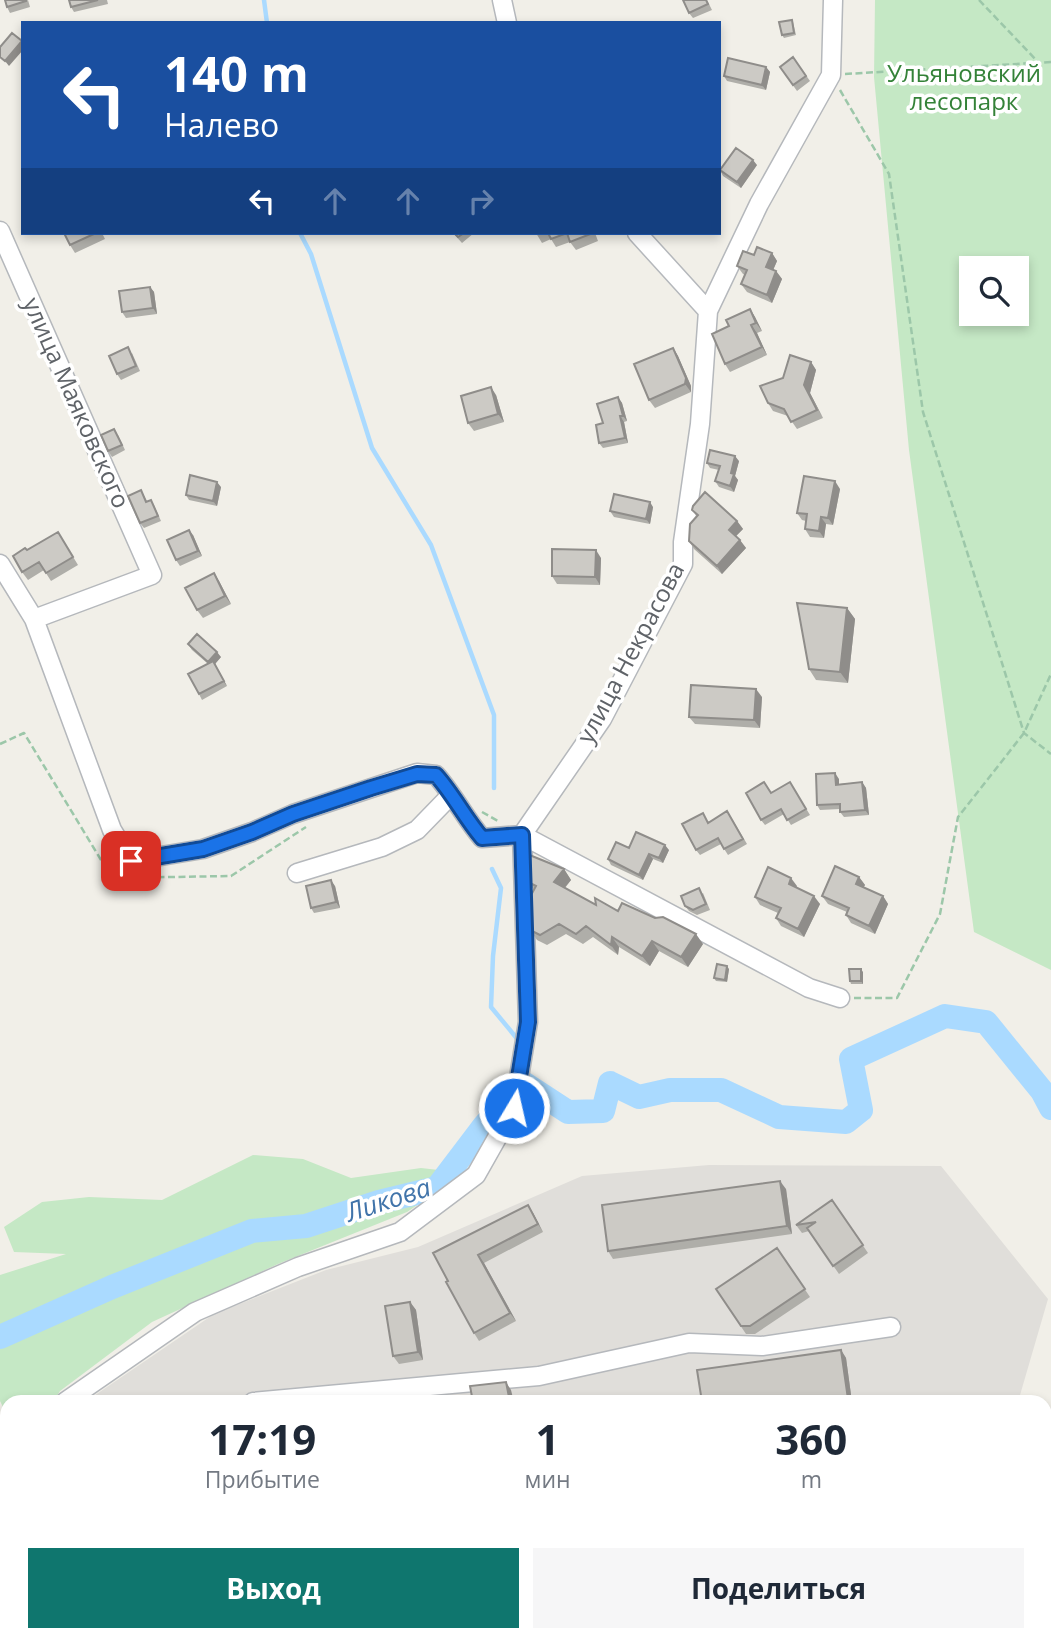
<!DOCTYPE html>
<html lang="ru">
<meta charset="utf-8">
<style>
body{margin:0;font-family:"Open Sans",sans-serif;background:#f6f6f7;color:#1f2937;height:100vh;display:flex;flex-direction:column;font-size:26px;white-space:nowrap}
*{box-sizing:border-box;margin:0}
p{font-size:23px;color:#747a83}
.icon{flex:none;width:38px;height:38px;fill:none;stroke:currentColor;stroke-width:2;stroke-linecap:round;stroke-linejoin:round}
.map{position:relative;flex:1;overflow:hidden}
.panel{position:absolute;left:0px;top:1395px;width:1052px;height:247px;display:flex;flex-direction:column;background:#fff;border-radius:21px 21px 0 0;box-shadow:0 4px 10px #0003}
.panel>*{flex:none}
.guide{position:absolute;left:21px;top:21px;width:700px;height:214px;border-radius:0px;box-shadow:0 4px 10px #0003;background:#1a4fa0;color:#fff;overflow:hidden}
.tools{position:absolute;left:959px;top:256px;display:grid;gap:14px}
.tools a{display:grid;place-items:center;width:70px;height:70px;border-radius:0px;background:#fff;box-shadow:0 4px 10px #0003;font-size:35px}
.pin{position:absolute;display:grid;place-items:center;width:60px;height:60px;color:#fff;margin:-30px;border-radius:14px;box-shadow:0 4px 10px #0006}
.me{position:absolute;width:77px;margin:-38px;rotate:9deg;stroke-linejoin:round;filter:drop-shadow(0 0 5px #0008)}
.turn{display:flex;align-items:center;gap:24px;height:147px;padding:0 28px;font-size:32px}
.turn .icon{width:91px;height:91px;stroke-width:2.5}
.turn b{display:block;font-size:49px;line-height:60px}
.lanes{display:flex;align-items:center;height:66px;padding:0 28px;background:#0003;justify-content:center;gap:35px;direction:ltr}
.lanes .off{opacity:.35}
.eta{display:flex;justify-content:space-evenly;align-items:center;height:119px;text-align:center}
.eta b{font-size:42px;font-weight:700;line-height:49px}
.action{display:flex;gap:14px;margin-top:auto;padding:14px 28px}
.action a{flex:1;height:80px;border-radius:0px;background:#0f766e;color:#fff;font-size:28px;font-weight:700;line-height:80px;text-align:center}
.action a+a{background:#f6f6f7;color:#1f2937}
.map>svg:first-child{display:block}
.industrial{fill:#e0deda}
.green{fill:#c5e8c5;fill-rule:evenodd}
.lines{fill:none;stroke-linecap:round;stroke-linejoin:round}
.stream{stroke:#aadaff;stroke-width:4.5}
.river{stroke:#aadaff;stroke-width:24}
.minor-casing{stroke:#b5b8bc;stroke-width:21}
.major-casing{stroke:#f2c960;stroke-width:26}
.path{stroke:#9cc7a9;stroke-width:2.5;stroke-dasharray:7 3.5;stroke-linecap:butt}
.minor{stroke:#fff;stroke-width:18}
.major{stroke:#fff2af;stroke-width:23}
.wall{fill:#afaea9}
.shaded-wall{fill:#8f8d8a}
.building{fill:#cccac5;stroke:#8f8d8a;stroke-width:2}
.route-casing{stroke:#114b97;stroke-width:18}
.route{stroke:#1a73e8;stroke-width:12}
.labels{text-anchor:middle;stroke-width:7;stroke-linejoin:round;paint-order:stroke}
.park-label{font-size:24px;fill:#348238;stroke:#fff}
.street-label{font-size:24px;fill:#5f6368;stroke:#fff}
.water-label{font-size:26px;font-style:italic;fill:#4174aa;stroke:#fff}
</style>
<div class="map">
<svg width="1051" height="1640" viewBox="0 0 1051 1640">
<rect width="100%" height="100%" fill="#f1efe8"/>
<path class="industrial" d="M 709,1165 L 941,1166 L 1048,1299 L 1018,1402 L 85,1402 L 214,1314 L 326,1270 L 418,1247 L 582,1176 Z
M 519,1634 L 844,1634 L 845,1640 L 515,1640 Z"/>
<path class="green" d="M 875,0 L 1051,0 L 1051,970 L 974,932 L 909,450 L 874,77 ZM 971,268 L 1017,268 L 1017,313 L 971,313 Z
M 253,1155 L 303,1159 L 351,1178 L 421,1168 L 465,1173 L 407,1212 L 278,1264 L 152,1322 L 60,1391 L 53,1402 L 7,1402 L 7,1415 L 0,1401 L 0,1275 L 66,1254 L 14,1252 L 4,1227 L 42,1202 L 89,1197 L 162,1200 Z
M 0,1595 L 7,1601 L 7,1634 L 70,1635 L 72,1640 L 0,1640 Z"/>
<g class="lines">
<path class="stream" d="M 264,0 L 267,23
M 300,233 L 311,254 L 372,448 L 431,545 L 494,715 L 494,788
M 492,869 L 501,888 L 493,956 L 491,1007 L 519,1041"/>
<path class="river" d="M 0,1337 L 112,1287 L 252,1231 L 306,1226 L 379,1202 L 437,1188 L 484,1126 L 522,1082 L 568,1112 L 603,1111 L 610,1083 L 639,1097 L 670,1090 L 721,1090 L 779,1117 L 846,1122 L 861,1110 L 851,1059 L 945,1016 L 986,1022 L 1042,1091 L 1051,1108"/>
<g class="minor-casing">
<path id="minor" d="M 502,0 L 507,23
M 833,0 L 831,75 L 759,204 L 708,311 L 700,424 L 683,542 L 683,564 L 602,719 L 522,835 L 809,988 L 840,998
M 0,231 L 152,575 L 34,619 L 0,564
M 637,233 L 708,311
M 34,619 L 112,830 L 131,861 L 203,849 L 252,832 L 293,814 L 417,773 L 436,775 C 453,794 465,818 482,838 L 522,835 L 528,1022 L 514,1108 L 476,1175 L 400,1232 L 298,1267 L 195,1312 L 65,1402
M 297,873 L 382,847 L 417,830 L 451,795
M 253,1402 L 539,1376 L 689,1343 L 762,1346 L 891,1327
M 0,1544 L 7,1540
M 782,1634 L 782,1640"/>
</g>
<g class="major-casing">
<path id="major" d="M 0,1433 L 7,1448
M 96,1634 L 98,1640"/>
</g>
<path class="path" d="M 979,0 L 1039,63
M 845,74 L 1051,62
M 840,90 L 889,174 L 923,412 L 1024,733 L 1051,754
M 0,744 L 24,733 L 112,878 L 231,876 L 306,827
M 482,812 L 498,821
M 854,998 L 897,998 L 940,914 L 958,817 L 1024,733 L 1051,674
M 0,1579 L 7,1582"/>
<use href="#minor" class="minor"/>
<use href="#major" class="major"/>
</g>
<path class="wall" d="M 28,0 L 30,7 L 10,13 L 7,7 Z
M 69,0 L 107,0 L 108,4 L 74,12 L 71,7 Z
M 707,0 L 712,10 L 693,18 L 689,13 Z
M 792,20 L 793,22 L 796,35 L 784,38 L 782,35 Z
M 793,57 L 810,81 L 797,91 L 780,67 Z
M 766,67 L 770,72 L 766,90 L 727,81 L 724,76 Z
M 757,165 L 741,188 L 723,176 L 720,170 Z
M 64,233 L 102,233 L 105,239 L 75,253 L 70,245 Z
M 453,233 L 474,233 L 462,243 Z
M 536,233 L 595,233 L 598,241 L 576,250 L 570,242 L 556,247 L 551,239 L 542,243 Z
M 772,253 L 777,261 L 773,270 L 776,271 L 782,279 L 772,303 L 747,292 L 741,284 L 745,275 L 743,274 L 737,266 L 754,255 Z
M 150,287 L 154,292 L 157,314 L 126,318 L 122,312 Z
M 750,309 L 755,317 L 762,331 L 757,333 L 767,355 L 730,372 L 725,364 L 729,326 Z
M 673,348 L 678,356 L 691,386 L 691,392 L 655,408 L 649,400 Z
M 132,353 L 140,371 L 121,380 L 117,374 Z
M 811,362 L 816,370 L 810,393 L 823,418 L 797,429 L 788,416 L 773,411 L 768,403 L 783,378 Z
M 496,395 L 504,422 L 474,431 L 468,423 Z
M 618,397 L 622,403 L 627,421 L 624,422 L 628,443 L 603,448 L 599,443 L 603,423 Z
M 118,435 L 125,450 L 112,457 L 108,451 Z
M 739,461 L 735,476 L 738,480 L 734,492 L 719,487 L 715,481 L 719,470 L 710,468 L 707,463 Z
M 221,487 L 217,506 L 189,500 L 186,495 Z
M 840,489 L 833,525 L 826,524 L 824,538 L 810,537 L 805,529 L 806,521 L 802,520 L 797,513 Z
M 141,490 L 147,501 L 151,500 L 154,505 L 161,521 L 144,528 L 140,523 Z
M 653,507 L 650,524 L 614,517 L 610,511 Z
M 692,510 L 737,521 L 743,529 L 736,536 L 746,548 L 722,574 L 694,549 L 689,541 L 697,517 Z
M 58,532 L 78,565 L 51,581 L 44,570 L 28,580 L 22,572 Z
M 193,535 L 202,556 L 180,566 L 176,560 Z
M 601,558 L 600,585 L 557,584 L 552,576 Z
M 214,573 L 219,581 L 231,604 L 203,618 L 197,610 Z
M 847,608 L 855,619 L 848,683 L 816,680 L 809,669 Z
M 188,644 L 221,657 L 215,664 L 227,686 L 202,700 L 199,694 L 207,663 L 192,650 Z
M 762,697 L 760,728 L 695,724 L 689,717 Z
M 839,779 L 839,784 L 862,782 L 866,788 L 869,815 L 844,817 L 840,812 L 840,809 L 820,810 L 817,805 Z
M 790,782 L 810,815 L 791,825 L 784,814 L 765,825 L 761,820 L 772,793 Z
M 731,817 L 747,844 L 728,855 L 721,844 L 700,855 L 696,850 L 709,822 Z
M 629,848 L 669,850 L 663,863 L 653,859 L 643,880 L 611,865 L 608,859 Z
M 564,869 L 571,880 L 565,888 L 596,905 L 618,911 L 703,944 L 688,967 L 659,951 L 650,966 L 619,947 L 618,955 L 593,937 L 583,944 L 566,934 L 547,945 L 537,940 L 530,930 L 534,890 L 528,882 Z
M 859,877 L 865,885 L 863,887 L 883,896 L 888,904 L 875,934 L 851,923 L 846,915 L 847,912 L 828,904 L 822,896 Z
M 335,886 L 340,908 L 314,913 L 311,908 Z
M 797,886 L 796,887 L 820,904 L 804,937 L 781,926 L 776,918 L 778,913 L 760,905 L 755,897 Z
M 703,893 L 710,910 L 697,915 L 689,911 L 685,906 Z
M 729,969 L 727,982 L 716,981 L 714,978 Z
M 863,972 L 863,984 L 851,984 L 850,981 Z
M 786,1189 L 792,1234 L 613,1259 L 608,1251 Z
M 832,1200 L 868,1253 L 839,1274 L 809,1231 L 802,1233 L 796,1225 Z
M 533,1213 L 543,1232 L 484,1263 L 516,1321 L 479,1341 L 474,1333 L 433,1253 Z
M 777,1248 L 810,1297 L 755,1334 L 746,1334 L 716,1289 Z
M 410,1302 L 416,1310 L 423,1360 L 399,1364 L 393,1356 Z
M 841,1350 L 846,1358 L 852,1402 L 702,1402 Z"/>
<path class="shaded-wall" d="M 22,41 L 23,50 L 9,66 L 5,61 Z
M 766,67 L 770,72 L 766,90 L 762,85 Z
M 753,160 L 757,165 L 741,188 L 737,182 Z
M 772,253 L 777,261 L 771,275 L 766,267 Z
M 776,271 L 782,279 L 772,303 L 767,295 Z
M 150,287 L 154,292 L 157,314 L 153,308 Z
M 750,309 L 755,317 L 762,331 L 756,323 Z
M 751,325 L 757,333 L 767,355 L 762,347 Z
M 673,348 L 678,356 L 691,386 L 691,392 L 685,384 Z
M 811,362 L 816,370 L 810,393 L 823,418 L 804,385 Z
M 491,387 L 496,395 L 504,422 L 498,414 Z
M 618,397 L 622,403 L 627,421 L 623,416 Z
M 620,416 L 624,422 L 628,443 L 625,438 Z
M 735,456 L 739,461 L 735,476 L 738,480 L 734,492 L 730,486 L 731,473 Z
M 835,481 L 840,489 L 833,525 L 828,518 Z
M 217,482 L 221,487 L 217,506 L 213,501 Z
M 650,502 L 653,507 L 650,524 L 646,519 Z
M 821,517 L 826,524 L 824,538 L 819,531 Z
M 737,521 L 743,529 L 734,538 L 729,530 Z
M 189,530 L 193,535 L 202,556 L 198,551 Z
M 740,540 L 746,548 L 722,574 L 717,566 Z
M 596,550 L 601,558 L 600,585 L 595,577 Z
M 214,573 L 219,581 L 231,604 L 225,596 Z
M 847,608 L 855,619 L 848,683 L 840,672 Z
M 217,652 L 221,657 L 215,664 L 227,686 L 208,662 Z
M 756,689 L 762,697 L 760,728 L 754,720 Z
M 835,773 L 839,779 L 839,790 L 836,785 Z
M 862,782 L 866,788 L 869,815 L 865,810 Z
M 665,845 L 669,850 L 663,863 L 659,858 Z
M 649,854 L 653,859 L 643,880 L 639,875 Z
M 564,869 L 571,880 L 561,892 L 554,882 Z
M 859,877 L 865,885 L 861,892 L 856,884 Z
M 791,878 L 797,886 L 794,892 L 789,884 Z
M 331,880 L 335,886 L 340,908 L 336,902 Z
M 814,896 L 820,904 L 804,937 L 798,929 Z
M 883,896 L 888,904 L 875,934 L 869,926 Z
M 696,934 L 703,944 L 688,967 L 681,957 Z
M 612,937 L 619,947 L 618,955 L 611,945 Z
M 652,941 L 659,951 L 650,966 L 642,956 Z
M 727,966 L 729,969 L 727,982 L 725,980 Z
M 861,969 L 863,972 L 863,984 L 861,981 Z
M 780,1181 L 786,1189 L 792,1234 L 787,1226 Z
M 528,1205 L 533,1213 L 543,1232 L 538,1224 Z
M 478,1255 L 484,1263 L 516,1321 L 510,1313 Z
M 410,1302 L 416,1310 L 423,1360 L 418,1352 Z
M 841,1350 L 846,1358 L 852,1402 L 850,1402 L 848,1399 Z
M 506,1382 L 511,1390 L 514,1402 L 510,1402 Z"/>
<path class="building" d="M 5,0 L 26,0 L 26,1 L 7,7 Z
M 69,0 L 98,0 L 71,7 Z
M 683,0 L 706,0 L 708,4 L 689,13 Z
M 792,20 L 794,33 L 782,35 L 779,22 Z
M 12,33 L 22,41 L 5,61 L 0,57 L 0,47 Z
M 793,57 L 806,76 L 793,85 L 780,67 Z
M 728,58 L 766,67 L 762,85 L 724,76 Z
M 736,148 L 753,160 L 737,182 L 720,170 Z
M 64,233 L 96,233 L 70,245 Z
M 454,233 L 464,233 L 458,237 Z
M 548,233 L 593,233 L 570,242 L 567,233 L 551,239 Z
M 757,247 L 772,253 L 766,267 L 776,271 L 767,295 L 741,284 L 747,270 L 737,266 L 743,251 L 754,255 Z
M 150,287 L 153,308 L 122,312 L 119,291 Z
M 750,309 L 756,323 L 751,325 L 762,347 L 725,364 L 712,334 L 729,326 L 726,320 Z
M 128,347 L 136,366 L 117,374 L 109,356 Z
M 673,348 L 686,378 L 685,384 L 649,400 L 634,364 Z
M 790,355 L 811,362 L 804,385 L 817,410 L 791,422 L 784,409 L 768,403 L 760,386 L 783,378 Z
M 491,387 L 498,414 L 468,423 L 461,396 Z
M 618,397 L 623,416 L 620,416 L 625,438 L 599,443 L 596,425 L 603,423 L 597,404 Z
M 114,429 L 122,445 L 108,451 L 101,435 Z
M 710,450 L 735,456 L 731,473 L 734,474 L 730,486 L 715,481 L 720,466 L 707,463 Z
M 190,475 L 217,482 L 213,501 L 186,495 Z
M 804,476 L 835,481 L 828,518 L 821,517 L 819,531 L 805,529 L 807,514 L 797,513 Z
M 141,490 L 146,502 L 151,500 L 158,516 L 140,523 L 128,496 Z
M 705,492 L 737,521 L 729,530 L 740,540 L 717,566 L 689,541 L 690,524 L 698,515 L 692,510 L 693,506 Z
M 614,494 L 650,502 L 646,519 L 610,511 Z
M 189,530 L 198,551 L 176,560 L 167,540 Z
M 58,532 L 73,557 L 46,573 L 39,562 L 22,572 L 13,556 L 25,548 L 27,550 Z
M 552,549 L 596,550 L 595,577 L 552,576 Z
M 214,573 L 225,596 L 197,610 L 185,588 Z
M 797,603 L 847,608 L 840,672 L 809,669 Z
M 197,634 L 217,652 L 208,662 L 188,644 Z
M 213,661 L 224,681 L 199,694 L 188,674 Z
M 691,685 L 756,689 L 754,720 L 689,717 Z
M 835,773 L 836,785 L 862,782 L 865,810 L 840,812 L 840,804 L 817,805 L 816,774 Z
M 764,782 L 771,793 L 790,782 L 806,809 L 787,820 L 781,809 L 761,820 L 746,793 Z
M 727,811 L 743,839 L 724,849 L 718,838 L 696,850 L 682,824 L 703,813 L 708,823 Z
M 636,832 L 665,845 L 659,858 L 649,854 L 639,875 L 608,859 L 616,842 L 629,848 Z
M 527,854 L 564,869 L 554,882 L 596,905 L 595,898 L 618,911 L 622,903 L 655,918 L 663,917 L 696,934 L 681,957 L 652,941 L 642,956 L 612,937 L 611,945 L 586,926 L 576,934 L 559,924 L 540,935 L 530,930 L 529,899 L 536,886 L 528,882 Z
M 835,866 L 859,877 L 856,884 L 883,896 L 869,926 L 846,915 L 849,908 L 822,896 Z
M 768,867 L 791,878 L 789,884 L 814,896 L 798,929 L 776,918 L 781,908 L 755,897 Z
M 331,880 L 336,902 L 311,908 L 306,886 Z
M 699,888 L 706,904 L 693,910 L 685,906 L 681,896 Z
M 717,964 L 727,966 L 725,980 L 714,978 Z
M 849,969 L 861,969 L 861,981 L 850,981 Z
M 780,1181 L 787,1226 L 608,1251 L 602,1205 Z
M 832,1200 L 863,1245 L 833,1266 L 807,1228 L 816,1222 L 796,1225 Z
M 528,1205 L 538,1224 L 478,1255 L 510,1313 L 474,1333 L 446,1282 L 448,1281 L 433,1253 Z
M 777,1248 L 805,1289 L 750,1326 L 741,1326 L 716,1289 Z
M 410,1302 L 418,1352 L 393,1356 L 385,1306 Z
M 841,1350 L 848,1399 L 827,1402 L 702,1402 L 697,1370 Z
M 506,1382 L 510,1402 L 473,1402 L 470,1386 Z
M 514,1634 L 599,1634 L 600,1637 L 606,1634 L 654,1634 L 657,1640 L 501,1640 Z"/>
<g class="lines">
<g class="route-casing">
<path id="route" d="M 131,861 L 203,849 L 252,832 L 293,814 L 371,788 L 417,774 L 436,775 C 453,794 465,818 482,838 L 522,835 L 528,1022 L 514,1108"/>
</g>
<use href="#route" class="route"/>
</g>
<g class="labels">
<g class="park-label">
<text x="964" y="82">Ульяновский<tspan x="964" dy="28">лесопарк</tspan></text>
</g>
<g class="street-label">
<text transform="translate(76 403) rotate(66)" y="8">улица Маяковского</text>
<text transform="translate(631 653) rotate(-62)" y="8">улица Некрасова</text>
</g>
<g class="water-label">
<text transform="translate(388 1200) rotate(-18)" y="9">Ликова</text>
</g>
</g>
</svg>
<div class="tools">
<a><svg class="icon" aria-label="search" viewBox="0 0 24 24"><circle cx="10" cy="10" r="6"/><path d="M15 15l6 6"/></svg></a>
</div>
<div class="pin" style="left:131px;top:861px;background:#d93025"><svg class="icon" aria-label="arrive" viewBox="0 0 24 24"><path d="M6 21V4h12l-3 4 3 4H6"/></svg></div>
<svg class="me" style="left:514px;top:1108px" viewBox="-20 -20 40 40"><circle r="17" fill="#1a73e8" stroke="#fff" stroke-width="3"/><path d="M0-11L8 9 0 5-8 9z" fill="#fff"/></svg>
<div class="guide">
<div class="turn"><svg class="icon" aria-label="left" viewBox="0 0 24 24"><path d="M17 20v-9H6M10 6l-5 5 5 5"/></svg><div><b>140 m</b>Налево</div></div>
<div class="lanes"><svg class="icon" aria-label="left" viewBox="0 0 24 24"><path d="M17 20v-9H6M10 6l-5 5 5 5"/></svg><svg class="icon off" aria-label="ahead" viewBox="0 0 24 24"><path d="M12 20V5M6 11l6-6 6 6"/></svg><svg class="icon off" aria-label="ahead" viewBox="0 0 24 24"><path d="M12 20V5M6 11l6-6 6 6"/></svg><svg class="icon off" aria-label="right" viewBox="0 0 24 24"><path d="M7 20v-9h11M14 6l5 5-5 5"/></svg></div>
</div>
<section class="panel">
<div class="eta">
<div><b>17:19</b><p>Прибытие</p></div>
<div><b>1</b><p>мин</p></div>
<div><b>360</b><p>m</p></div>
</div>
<div class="action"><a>Выход</a><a>Поделиться</a></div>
</section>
</div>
